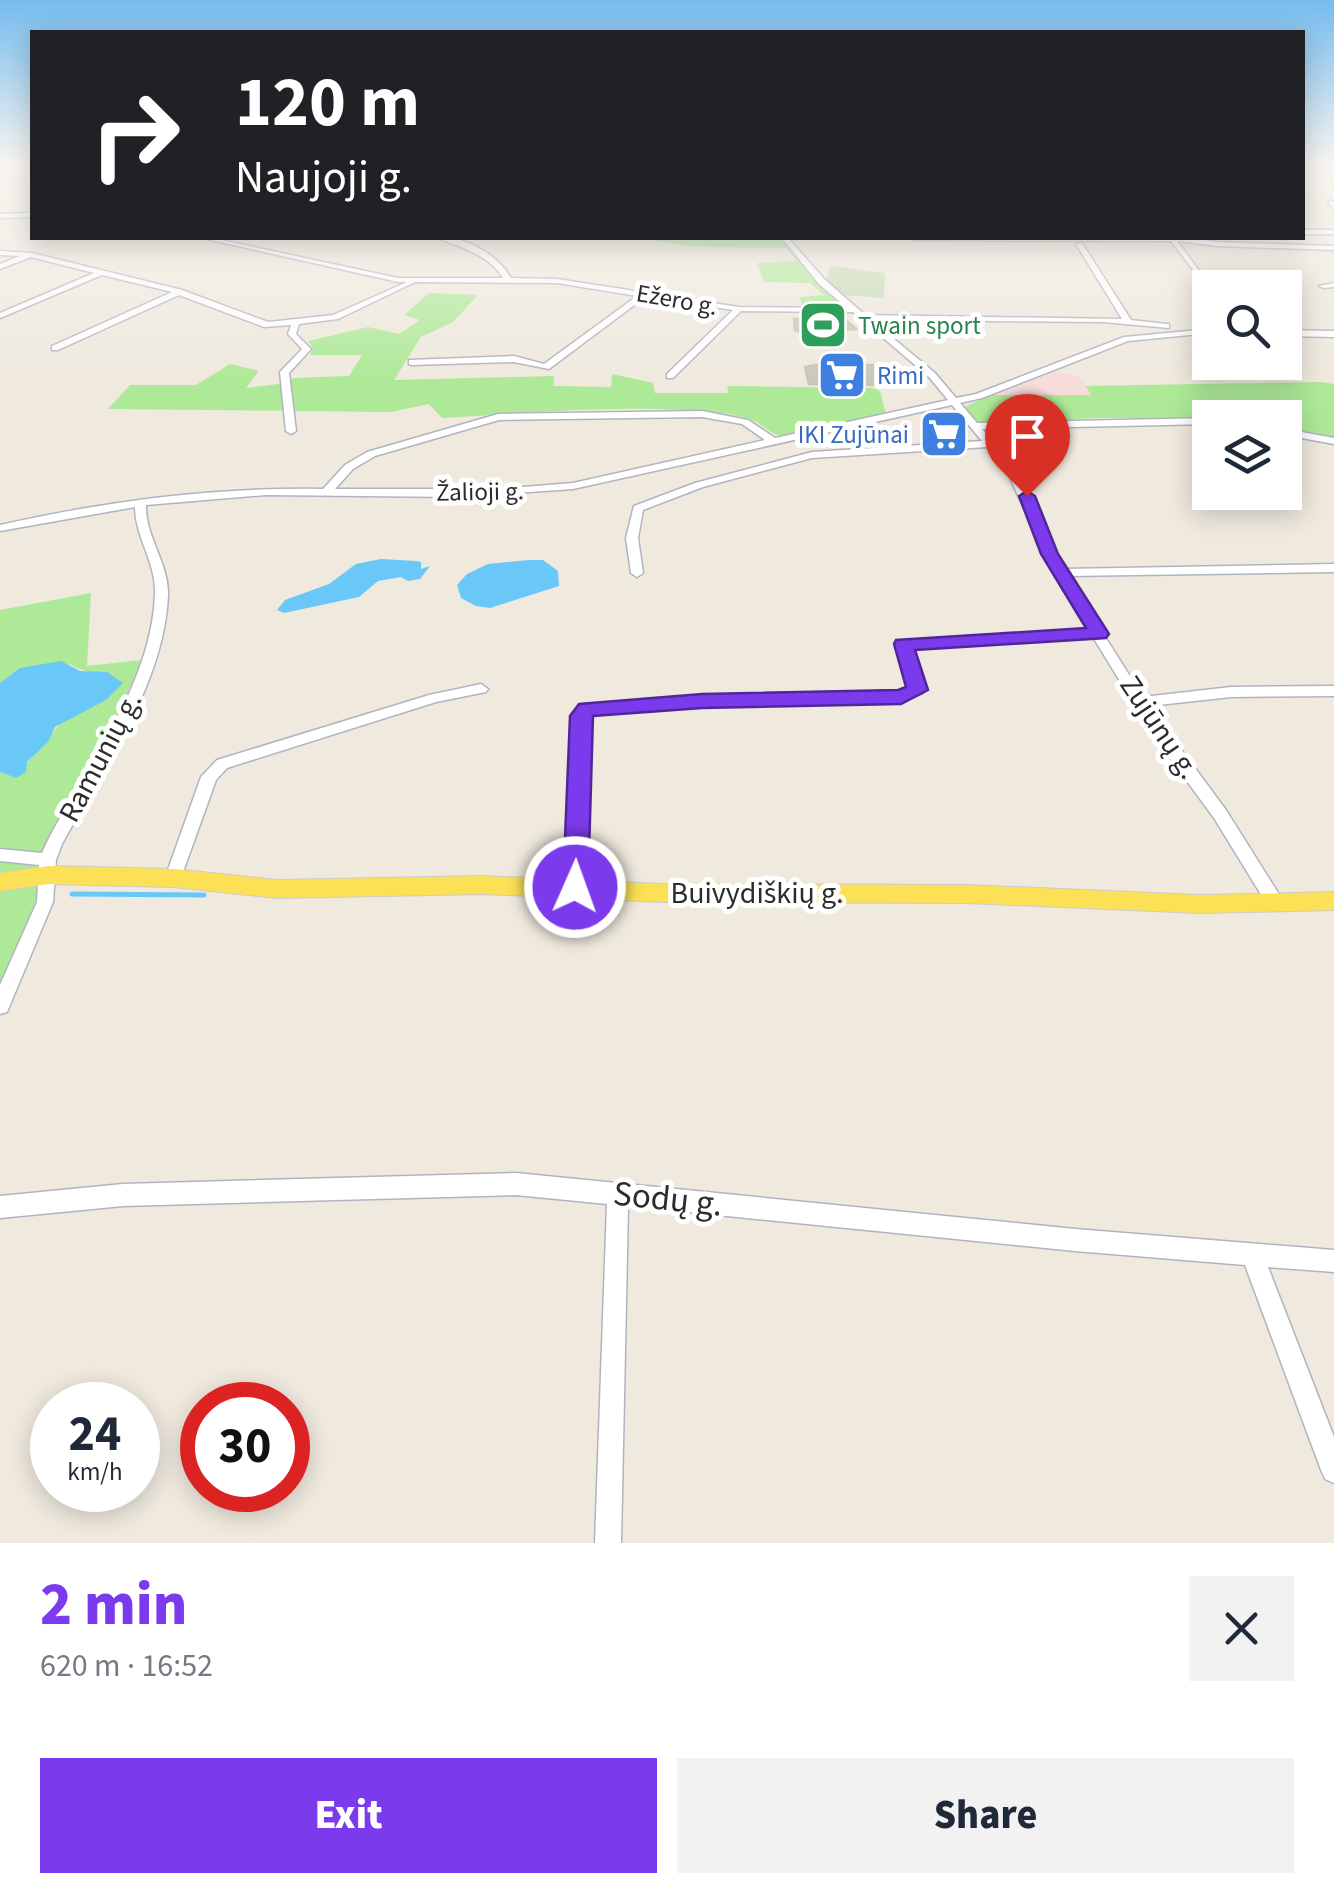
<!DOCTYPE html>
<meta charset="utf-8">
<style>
body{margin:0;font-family:"Source Sans 3",sans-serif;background:#f2f2f3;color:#1f2937;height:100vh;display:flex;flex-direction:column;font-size:38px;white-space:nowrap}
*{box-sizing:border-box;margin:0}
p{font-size:32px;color:#747a83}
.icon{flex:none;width:55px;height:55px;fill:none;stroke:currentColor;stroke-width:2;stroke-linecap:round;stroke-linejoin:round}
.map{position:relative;height:1543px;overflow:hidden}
.panel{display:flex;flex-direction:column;background:#fff;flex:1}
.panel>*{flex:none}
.top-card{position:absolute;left:30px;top:30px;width:1275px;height:210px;border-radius:0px;box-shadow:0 5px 25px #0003;background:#202124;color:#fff;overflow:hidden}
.controls{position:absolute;left:1192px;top:270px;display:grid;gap:20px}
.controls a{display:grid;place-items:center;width:110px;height:110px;border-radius:0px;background:#fff;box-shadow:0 5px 25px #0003;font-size:50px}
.speed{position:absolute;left:30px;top:1382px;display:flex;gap:20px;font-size:50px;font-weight:700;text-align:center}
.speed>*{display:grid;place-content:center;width:130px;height:130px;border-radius:50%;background:#fff;box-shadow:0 5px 25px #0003;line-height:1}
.speed small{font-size:25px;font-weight:400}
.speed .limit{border:15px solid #d22;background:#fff;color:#111}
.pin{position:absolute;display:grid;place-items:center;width:85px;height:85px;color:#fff;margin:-102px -42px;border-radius:50% 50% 50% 0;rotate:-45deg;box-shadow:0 0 10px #0007}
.pin .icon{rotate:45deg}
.me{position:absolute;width:110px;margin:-55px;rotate:2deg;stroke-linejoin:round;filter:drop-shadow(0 0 8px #0008)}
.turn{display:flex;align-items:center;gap:35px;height:210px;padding:0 40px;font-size:45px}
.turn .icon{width:130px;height:130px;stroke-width:2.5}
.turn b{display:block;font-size:70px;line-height:85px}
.round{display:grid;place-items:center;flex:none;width:105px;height:105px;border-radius:0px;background:#f2f2f3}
.summary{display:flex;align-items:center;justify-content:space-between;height:170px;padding:0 40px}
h1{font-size:60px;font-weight:800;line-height:75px;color:#7c3aed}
.button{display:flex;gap:20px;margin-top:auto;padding:20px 40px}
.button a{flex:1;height:115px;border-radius:0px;background:#7c3aed;color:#fff;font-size:40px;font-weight:800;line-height:115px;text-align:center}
.button a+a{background:#f2f2f3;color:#1f2937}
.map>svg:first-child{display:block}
.medical{fill:#f6dcdb}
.green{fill:#ade997}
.cemetery{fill:#c4dab4}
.water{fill:#6ac8f8}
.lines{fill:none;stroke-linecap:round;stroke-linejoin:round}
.stream{stroke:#6ac8f8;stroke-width:5}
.building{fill:#cac7bc;stroke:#cbc5b7;stroke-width:2.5}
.minor-casing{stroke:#b2b3c1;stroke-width:3}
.major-casing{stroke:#ccc;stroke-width:2}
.minor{fill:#fff;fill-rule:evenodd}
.major{fill:#fce156;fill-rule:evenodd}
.route{fill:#7c3aed;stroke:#51269a;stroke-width:2.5}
.labels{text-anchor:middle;stroke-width:10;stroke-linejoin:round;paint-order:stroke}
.far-street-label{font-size:25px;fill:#2c2c2c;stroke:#fff}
.far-leisure-label{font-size:25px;fill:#27864d;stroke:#fff;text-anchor:start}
.far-shop-label{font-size:25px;fill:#366cbe;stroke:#fff;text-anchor:start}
.street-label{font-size:30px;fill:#2c2c2c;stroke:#fff}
.near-street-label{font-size:35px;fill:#2c2c2c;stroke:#fff}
</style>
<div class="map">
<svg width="1334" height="1543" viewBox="0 0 1334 1543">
<rect width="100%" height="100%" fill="#efe9de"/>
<path class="medical" d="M 1049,371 L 1079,376 L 1092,395 L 989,395 Z"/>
<path class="green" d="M 642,238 L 780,238 L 819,285 L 854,314 L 803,313 L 800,297 L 824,295 L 810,283 L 764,282 L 757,263 L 797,261 L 786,248 L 695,247 Z
M 429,293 L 478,295 L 453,322 L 421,337 L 394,380 L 554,376 L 553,386 L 611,387 L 612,374 L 653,383 L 655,393 L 729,393 L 727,386 L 873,388 L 880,391 L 886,414 L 783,436 C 770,434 767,428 756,422 C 744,416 725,413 711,412 C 622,404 530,413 442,418 L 429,404 L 391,412 L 108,409 L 130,385 L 196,385 L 230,364 L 259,371 L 246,388 L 279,384 L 294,378 L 349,376 L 362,355 L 310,355 L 313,348 L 308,341 L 368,327 L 399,334 L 420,320 L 404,315 Z
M 1320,382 L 1334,384 L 1334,439 L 1285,429 L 1285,418 L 1101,418 L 976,423 L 965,407 L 989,395 L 1091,395 L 1086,386 Z
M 91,593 L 87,666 L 142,660 L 123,705 L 33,872 L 0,878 L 0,772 L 16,778 C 24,767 59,722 68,717 C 91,704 103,703 122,683 C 103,669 87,676 70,664 L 0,683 L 0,610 Z
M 37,883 L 39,896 L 0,987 L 0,889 Z"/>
<path class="cemetery" d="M 834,266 L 885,273 L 884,298 L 843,295 L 826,280 L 829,268 Z"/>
<path class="water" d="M 381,559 L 416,561 L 421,562 L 421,569 L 430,566 L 420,579 L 408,581 L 401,577 L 378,581 L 359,597 L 284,613 L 277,610 L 285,600 L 329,584 L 356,564 Z
M 529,560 L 543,560 L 558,571 L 559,586 L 490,608 L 476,606 L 461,598 L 457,585 L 467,574 L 488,564 Z
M 61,661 L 80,671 L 107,672 L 123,683 L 106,700 L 55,727 L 48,742 L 27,762 L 26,772 L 16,778 L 0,772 L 0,683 L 20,668 Z"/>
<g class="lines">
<path class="stream" d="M 72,894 L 204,895"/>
</g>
<path class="building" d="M 794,319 L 846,320 L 856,329 L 804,333 L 795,330 Z
M 815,365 L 873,365 L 879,385 L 809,384 L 805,367 Z"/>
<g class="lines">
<g class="minor-casing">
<path id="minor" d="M 1331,200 L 1334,202 L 1334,209 L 1328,202 Z
M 32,213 L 32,217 L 0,218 L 0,214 Z
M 1302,230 L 1334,230 L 1334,234 L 1302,234 Z
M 202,238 L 212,238 L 398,278 L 503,278 C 488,254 462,248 438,238 C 465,236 497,254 511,278 L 557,279 L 739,307 L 847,308 L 819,284 L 782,238 L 788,238 L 825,280 L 865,315 L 1122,319 L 1076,244 L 1082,243 L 1131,320 L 1166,324 L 1169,324 L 1169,328 L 1103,322 L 871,320 L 935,373 L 956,398 L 976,394 L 1124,337 L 1210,329 L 1210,333 L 1128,341 L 982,398 L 960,403 L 977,423 L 1210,418 L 1210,424 L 982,429 L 1018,472 L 1063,569 L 1334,564 L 1334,572 L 1067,576 L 1101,629 L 1105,633 L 1104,635 L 1143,697 L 1231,687 L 1334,686 L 1334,696 L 1231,697 L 1149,706 L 1226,810 L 1280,896 L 1282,901 L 1280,906 L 1274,908 L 1268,906 L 1214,818 L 1151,732 L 1093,637 L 911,648 L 925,690 L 923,693 L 901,702 L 702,706 L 591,713 L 588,717 L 583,887 L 581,892 L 575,894 L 569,892 L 567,887 L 574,716 L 582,706 L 702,696 L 899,692 L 910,688 L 896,644 L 898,641 L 1088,630 L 1053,573 L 1008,473 L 987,447 L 812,458 L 703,487 L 643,510 L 638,538 L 643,573 L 637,577 L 631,573 L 626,538 L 634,506 L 695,483 L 812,452 L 982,441 L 952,405 L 573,489 L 458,497 L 266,495 L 146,505 C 145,536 169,564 168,595 C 165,682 102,770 62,844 L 56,860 L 53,902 L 7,1012 L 0,1014 L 0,985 L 37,902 L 39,865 L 0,861 L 0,849 L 42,853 C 52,829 67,808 79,786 C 113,728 152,664 155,595 C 157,564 135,537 135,507 L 0,531 L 0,525 C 107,501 214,487 323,489 L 345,465 L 367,452 L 498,414 L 702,411 L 748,420 L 775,438 L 948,400 L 929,377 L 853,312 L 741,311 L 673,378 L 667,378 L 667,374 L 733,310 L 645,297 L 549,369 L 514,362 L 412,365 L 409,364 L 409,360 L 514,356 L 544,364 L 637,296 L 557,283 L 415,282 L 338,319 L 299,324 L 296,334 L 311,349 L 289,373 L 296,431 L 291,434 L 286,431 L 280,372 L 302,349 L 288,334 L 291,325 L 264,327 L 179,295 L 58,350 L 52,350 L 52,346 L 172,292 L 102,275 L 0,318 L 0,313 L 94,273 L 31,257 L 0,269 L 0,264 L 20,256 L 0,255 L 0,251 L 32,253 L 182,290 L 268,322 L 333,315 L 407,282 L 398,282 ZM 702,417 L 742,424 L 765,440 L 573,483 L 497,489 L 335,489 L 353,469 L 375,456 L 499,420 Z
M 910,238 L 1192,238 L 1217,242 L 1334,246 L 1334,250 L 1217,246 L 1177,241 L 1212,288 L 1210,288 L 1210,292 L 1171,241 L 913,240 Z
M 1334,283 L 1334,287 L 1323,288 L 1319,286 Z
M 1285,330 L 1334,331 L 1334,337 L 1285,336 Z
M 1285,429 L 1334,438 L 1334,444 L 1285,435 Z
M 481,684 L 488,689 L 486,692 L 436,702 L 227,768 L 216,780 L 179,883 L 173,885 L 167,883 L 165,878 L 201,777 L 217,760 L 429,695 Z
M 516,1173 L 1075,1229 L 1334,1250 L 1334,1272 L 1268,1267 L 1334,1437 L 1334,1483 L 1325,1479 L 1321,1470 L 1245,1265 L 1075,1251 L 628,1206 L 621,1543 L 595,1543 L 607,1204 L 516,1195 L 123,1206 L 0,1218 L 0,1196 L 123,1184 Z"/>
</g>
<g class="major-casing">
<path id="major" d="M 49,866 L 173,869 L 277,880 L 483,876 L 663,884 L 967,885 L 1199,895 L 1334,892 L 1334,910 L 1199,913 L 967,903 L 663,902 L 483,894 L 277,898 L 173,887 L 49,884 L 0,891 L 0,873 Z"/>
</g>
<use href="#minor" class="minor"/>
<use href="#major" class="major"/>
</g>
<linearGradient id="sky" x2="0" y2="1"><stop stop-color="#75bcee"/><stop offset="0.43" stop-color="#f8f5f0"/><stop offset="1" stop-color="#f8f5f0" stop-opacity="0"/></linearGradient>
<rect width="1334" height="381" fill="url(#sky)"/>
<path class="route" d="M 1027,491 L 1035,496 L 1058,554 L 1109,634 L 1106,638 L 915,650 L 928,690 L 901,704 L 702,708 L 593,716 L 588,887 L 584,894 L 566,894 L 563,887 L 570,716 L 579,704 L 702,694 L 898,690 L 906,687 L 894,644 L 896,640 L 1086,628 L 1041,554 L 1019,496 Z"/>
<defs>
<g id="stadium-square" transform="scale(2.5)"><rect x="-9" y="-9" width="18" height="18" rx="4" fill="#2e9e5b" stroke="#fff"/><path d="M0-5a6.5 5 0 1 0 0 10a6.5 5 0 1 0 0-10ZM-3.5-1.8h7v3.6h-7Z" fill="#fff"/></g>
<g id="supermarket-square" transform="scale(2.5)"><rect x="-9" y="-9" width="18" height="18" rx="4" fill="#3f7fe0" stroke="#fff"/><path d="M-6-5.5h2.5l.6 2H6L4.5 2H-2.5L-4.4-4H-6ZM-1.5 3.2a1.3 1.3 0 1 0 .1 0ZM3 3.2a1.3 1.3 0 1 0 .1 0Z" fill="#fff"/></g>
</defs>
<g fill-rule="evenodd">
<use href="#stadium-square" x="823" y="325"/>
<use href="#supermarket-square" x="842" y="375"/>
<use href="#supermarket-square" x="944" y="434"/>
</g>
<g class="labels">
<g class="far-street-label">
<text transform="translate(677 299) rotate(10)" y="9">Ežero g.</text>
<text transform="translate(480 491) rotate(-1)" y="9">Žalioji g.</text>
</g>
<g class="far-leisure-label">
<text x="858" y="334">Twain sport</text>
</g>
<g class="far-shop-label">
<text x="877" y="384">Rimi</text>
<text x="909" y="443" text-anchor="end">IKI Zujūnai</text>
</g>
<g class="street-label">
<text transform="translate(1160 727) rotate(56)" y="10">Zujūnų g.</text>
<text transform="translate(100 757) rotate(-62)" y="10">Ramunių g.</text>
<text x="757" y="903">Buivydiškių g.</text>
</g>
<g class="near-street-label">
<text transform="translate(668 1198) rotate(6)" y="12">Sodų g.</text>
</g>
</g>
</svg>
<div class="controls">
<a><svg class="icon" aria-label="search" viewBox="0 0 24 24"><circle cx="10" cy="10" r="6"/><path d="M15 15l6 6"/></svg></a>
<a><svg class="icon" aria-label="layers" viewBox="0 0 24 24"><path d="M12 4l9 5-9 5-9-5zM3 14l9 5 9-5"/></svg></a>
</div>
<div class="speed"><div>24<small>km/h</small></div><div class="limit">30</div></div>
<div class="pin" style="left:1027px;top:496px;background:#d93025"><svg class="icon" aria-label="arrive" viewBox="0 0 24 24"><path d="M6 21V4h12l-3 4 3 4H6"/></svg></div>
<svg class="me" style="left:575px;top:887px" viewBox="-20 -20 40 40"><circle r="17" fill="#7c3aed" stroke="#fff" stroke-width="3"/><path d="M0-11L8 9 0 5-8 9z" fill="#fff"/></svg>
<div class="top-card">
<div class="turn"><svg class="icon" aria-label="right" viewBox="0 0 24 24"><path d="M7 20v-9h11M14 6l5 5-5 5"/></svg><div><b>120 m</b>Naujoji g.</div></div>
</div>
</div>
<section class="panel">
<div class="summary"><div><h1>2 min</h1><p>620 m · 16:52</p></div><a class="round"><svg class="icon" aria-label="close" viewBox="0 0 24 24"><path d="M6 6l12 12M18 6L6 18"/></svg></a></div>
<div class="button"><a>Exit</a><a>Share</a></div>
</section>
